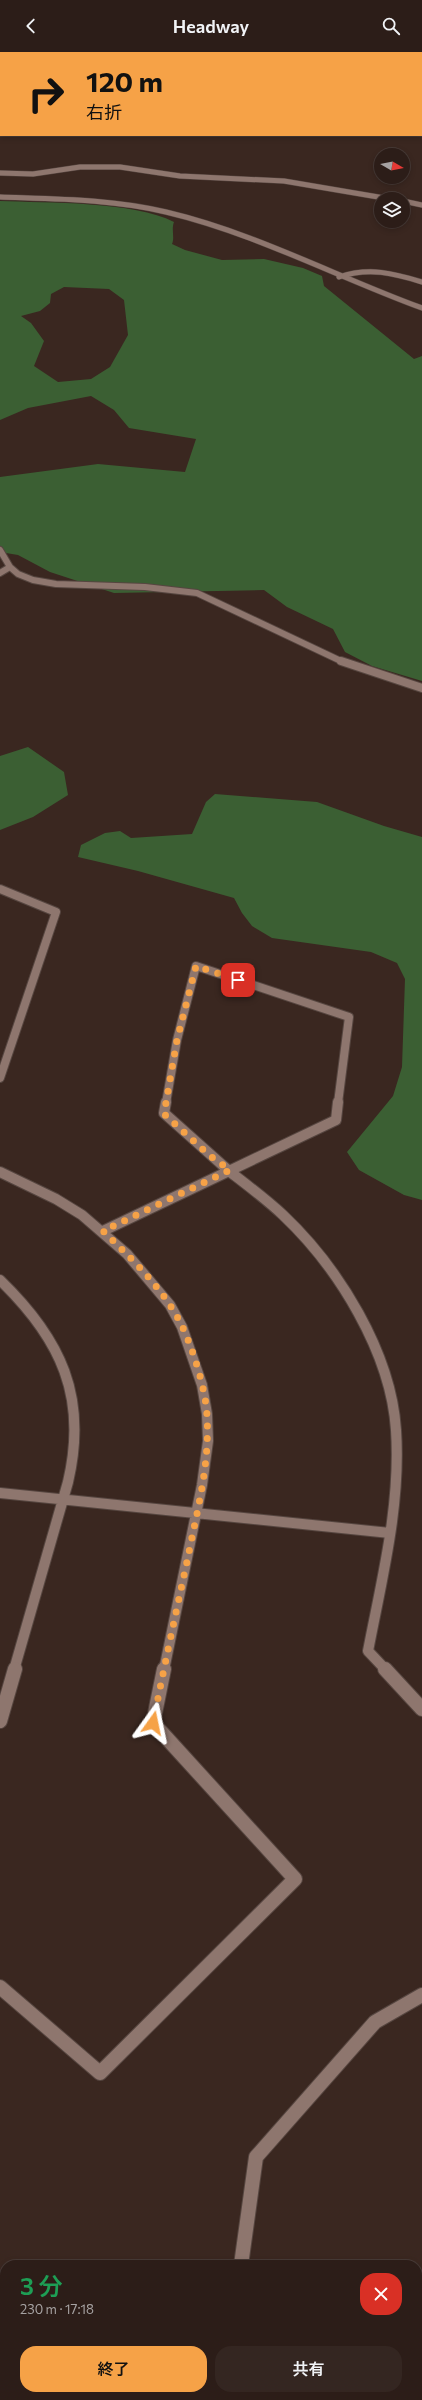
<!DOCTYPE html>
<html lang="ja">
<meta charset="utf-8">
<style>
body{margin:0;font-family:Commissioner,"Noto Sans JP",sans-serif;background:#342621;color:#f1f3f6;height:100vh;display:flex;flex-direction:column;font-size:15px;white-space:nowrap}
*{box-sizing:border-box;margin:0}
p{font-size:13px;color:#a6a2a2}
.icon{flex:none;width:22px;height:22px;fill:none;stroke:currentColor;stroke-width:2;stroke-linecap:round;stroke-linejoin:round}
.map{position:relative;flex:1;overflow:hidden}
.sheet{position:absolute;left:0px;top:2208px;width:422px;height:140px;display:flex;flex-direction:column;background:#2c1d18;border-radius:16px 16px 0 0;box-shadow:0 2px 6px #0003,0 0 0 1px #483b37}
.sheet>*{flex:none}
.guide{position:absolute;left:0px;top:0px;width:422px;height:84px;box-shadow:0 2px 6px #0003,0 0 0 1px #483b37;background:#f6a247;color:#111;overflow:hidden}
.needle{width:26px;rotate:99deg}
.controls{position:absolute;left:374px;top:96px;display:grid;gap:8px}
.controls a{display:grid;place-items:center;width:36px;height:36px;border-radius:50%;background:#2c1d18;box-shadow:0 2px 6px #0003,0 0 0 1px #483b37;font-size:20px}
.pin{position:absolute;display:grid;place-items:center;width:34px;height:34px;color:#fff;margin:-17px;border-radius:8px;box-shadow:0 2px 6px #0006}
.me{position:absolute;width:44px;margin:-22px;rotate:12deg;stroke-linejoin:round;filter:drop-shadow(0 0 3px #0008)}
.turn{display:flex;align-items:center;gap:14px;height:84px;padding:0 20px;font-size:18px}
.turn .icon{width:52px;height:52px;stroke-width:2.5}
.turn b{display:block;font-size:28px;line-height:34px}
.round{display:grid;place-items:center;flex:none;width:42px;height:42px;border-radius:16px;background:#342621}
.head{display:flex;align-items:center;justify-content:space-between;height:68px;padding:0 20px}
h1{font-size:24px;font-weight:600;line-height:30px;color:#1e9e55}
.action{display:flex;gap:8px;margin-top:auto;padding:8px 20px}
.action a{flex:1;height:46px;border-radius:16px;background:#f6a247;color:#111;font-size:16px;font-weight:600;line-height:46px;text-align:center}
.action a+a{background:#342621;color:#f1f3f6}
header{display:flex;justify-content:space-between;align-items:center;height:52px;padding:0 20px;background:#2c1d18;font-size:18px;font-weight:600}
.map>svg:first-child{display:block}
.green{fill:#3b5f33;fill-rule:evenodd}
.lines{fill:none;stroke-linecap:round;stroke-linejoin:round}
.minor-far4-casing{stroke:#564640;stroke-width:6}
.minor-far3-casing{stroke:#564640;stroke-width:8}
.minor-far2-casing{stroke:#564640;stroke-width:10}
.minor-far1-casing{stroke:#564640;stroke-width:12}
.minor-casing{stroke:#564640;stroke-width:16}
.minor-far4{stroke:#8e766e;stroke-width:5}
.minor-far3{stroke:#8e766e;stroke-width:6}
.minor-far2{stroke:#8e766e;stroke-width:8}
.minor-far1{stroke:#8e766e;stroke-width:10}
.minor{stroke:#8e766e;stroke-width:14}
.route{stroke:#f6a247;stroke-width:7;stroke-dasharray:0 12.6}
</style>
<header><svg class="icon" aria-label="back" viewBox="0 0 24 24"><path d="M15 5l-7 7 7 7"/></svg>Headway<svg class="icon" aria-label="search" viewBox="0 0 24 24"><circle cx="10" cy="10" r="6"/><path d="M15 15l6 6"/></svg></header>
<div class="map">
<svg width="422" height="2348" viewBox="0 0 422 2348">
<rect width="100%" height="100%" fill="#3a2720"/>
<path class="green" d="M 105,0 L 309,0 L 100,1 Z
M 0,149 C 47,151 134,149 174,170 C 171,178 175,185 172,192 L 185,198 L 222,208 L 264,207 L 303,216 L 322,224 L 324,234 L 414,307 L 422,304 L 422,629 L 372,614 L 345,600 L 333,577 L 287,555 L 264,538 L 114,541 L 50,520 L 18,503 L 0,500 L 0,425 L 98,412 L 185,420 L 196,387 L 129,376 L 114,358 L 91,344 L 28,356 L 0,368 ZM 64,235 L 109,237 L 124,248 L 128,283 L 110,315 L 91,327 L 58,330 L 34,314 L 44,289 L 31,271 L 21,264 L 40,259 L 50,251 L 51,242 Z
M 28,695 L 64,720 L 68,743 L 33,765 L 0,778 L 0,704 Z
M 215,742 L 317,750 L 384,774 L 422,785 L 422,1148 L 404,1143 L 359,1118 L 347,1100 L 393,1044 L 402,1015 L 405,927 L 397,911 L 371,900 L 272,886 L 252,874 L 242,861 L 234,846 L 138,819 L 78,805 L 81,793 L 105,781 L 120,779 L 131,786 L 192,782 L 206,750 Z"/>
<g class="lines">
<g class="minor-far4-casing">
<path id="minor-far4" d="M 0,121 L 33,122 L 80,115 L 120,115 L 180,124 L 284,129 L 390,147
M 0,145 C 55,147 112,147 166,160 C 255,181 337,225 422,256
M 403,149 L 422,153
M 339,225 C 369,215 393,221 422,230"/>
</g>
<g class="minor-far3-casing">
<path id="minor-far3" d="M 0,498 L 10,515 L 18,522 L 33,528 L 56,532 L 145,535 L 197,541 L 343,610
M 0,521 L 10,515"/>
</g>
<g class="minor-far2-casing">
<path id="minor-far2" d="M 341,609 L 422,636
M 0,837 L 56,860 L 0,1026
M 166,1051 L 177,988 L 196,914 L 349,965 L 338,1051"/>
</g>
<g class="minor-far1-casing">
<path id="minor-far1" d="M 166,1050 L 164,1061 L 229,1119
M 229,1119 C 247,1133 266,1147 283,1163 C 338,1215 391,1300 396,1378 C 401,1453 382,1526 368,1599 L 386,1618
M 229,1119 L 336,1068 L 338,1050
M 0,1120 L 56,1147 L 82,1163 L 127,1202 L 170,1253 L 182,1275 L 202,1333 L 207,1362 L 208,1389 L 202,1433 L 164,1618
M 103,1179 L 229,1119
M 0,1228 C 61,1287 88,1345 68,1430 L 14,1618
M 0,1441 L 390,1481"/>
</g>
<g class="minor-casing">
<path id="minor" d="M 385,1617 L 422,1657
M 0,1669 L 15,1617
M 0,1935 L 100,2021 L 295,1827 L 153,1671 L 164,1617
M 241,2213 L 256,2105 L 375,1970 L 422,1943
M 224,2343 L 224,2348"/>
</g>
<use href="#minor-far4" class="minor-far4"/>
<use href="#minor-far3" class="minor-far3"/>
<use href="#minor-far2" class="minor-far2"/>
<use href="#minor-far1" class="minor-far1"/>
<use href="#minor" class="minor"/>
</g>
<g class="lines">
<path class="route" d="M 153,1671 C 164,1616 176,1560 188,1505 C 197,1459 210,1412 207,1364 C 206,1338 193,1297 182,1274 C 164,1237 132,1207 103,1179 L 230,1118 L 209,1103 L 164,1062 L 177,988 L 196,914 L 238,928"/>
</g>
</svg>
<div class="controls">
<a><svg class="needle" viewBox="-14 -14 28 28"><path d="M0-13l5 13h-10z" fill="#e53935"/><path d="M0 13l5-13h-10z" fill="#a6a2a2"/></svg></a>
<a><svg class="icon" aria-label="layers" viewBox="0 0 24 24"><path d="M12 4l9 5-9 5-9-5zM3 14l9 5 9-5"/></svg></a>
</div>
<div class="pin" style="left:238px;top:928px;background:#d93025"><svg class="icon" aria-label="arrive" viewBox="0 0 24 24"><path d="M6 21V4h12l-3 4 3 4H6"/></svg></div>
<svg class="me" style="left:153px;top:1671px" viewBox="-20 -20 40 40"><path d="M0-17L14 15 0 8-14 15z" fill="#f6a247" stroke="#fff" stroke-width="4"/></svg>
<div class="guide">
<div class="turn"><svg class="icon" aria-label="right" viewBox="0 0 24 24"><path d="M7 20v-9h11M14 6l5 5-5 5"/></svg><div><b>120 m</b>右折</div></div>
</div>
<section class="sheet">
<div class="head"><div><h1>3 分</h1><p>230 m · 17:18</p></div><a class="round" style="background:#d93025;color:#fff"><svg class="icon" aria-label="close" viewBox="0 0 24 24"><path d="M6 6l12 12M18 6L6 18"/></svg></a></div>
<div class="action"><a>終了</a><a>共有</a></div>
</section>
</div>
